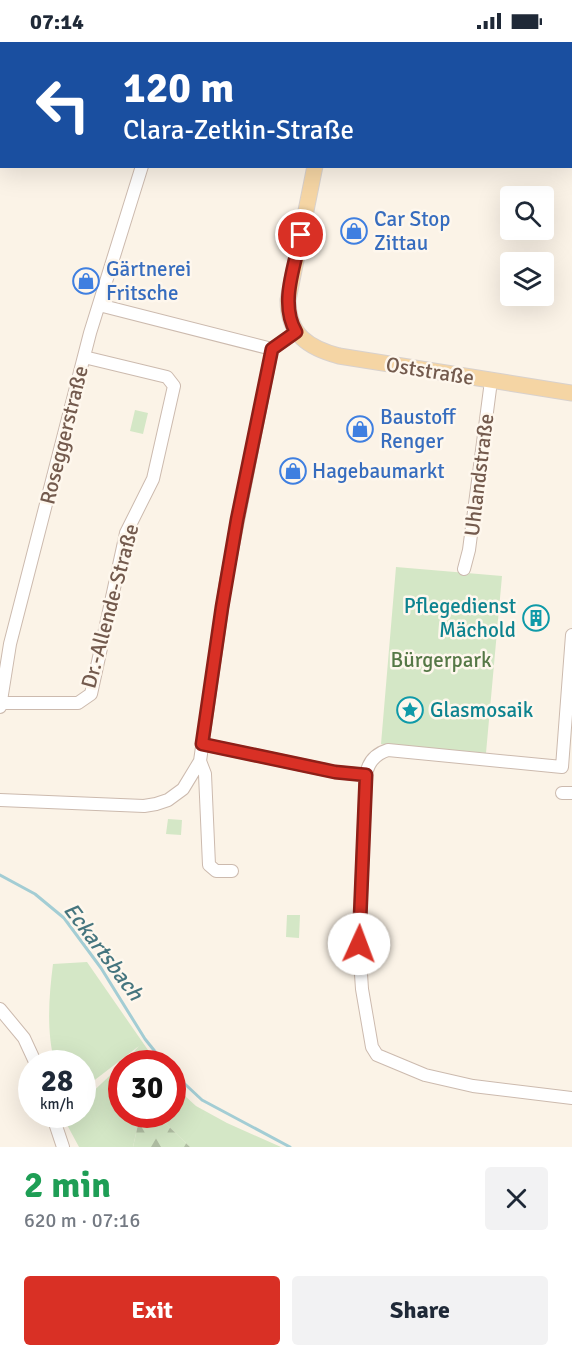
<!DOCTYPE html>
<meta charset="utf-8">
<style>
body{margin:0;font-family:Signika,sans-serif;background:#f2f2f3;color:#1f2937;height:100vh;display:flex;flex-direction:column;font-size:22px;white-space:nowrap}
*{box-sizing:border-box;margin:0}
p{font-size:20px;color:#747a83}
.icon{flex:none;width:33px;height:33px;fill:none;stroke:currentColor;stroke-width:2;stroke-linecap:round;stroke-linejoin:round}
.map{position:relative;height:1105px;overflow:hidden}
.panel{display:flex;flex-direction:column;background:#fff;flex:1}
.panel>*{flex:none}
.banner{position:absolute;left:0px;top:0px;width:573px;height:126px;box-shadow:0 6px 24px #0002;background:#1a4fa0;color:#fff;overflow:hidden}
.controls{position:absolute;left:500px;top:144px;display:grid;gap:12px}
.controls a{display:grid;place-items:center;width:54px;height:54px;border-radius:6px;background:#fff;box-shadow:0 6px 24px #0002;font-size:30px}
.speed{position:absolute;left:18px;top:1008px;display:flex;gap:12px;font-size:30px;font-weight:700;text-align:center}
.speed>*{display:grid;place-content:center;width:78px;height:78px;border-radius:50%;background:#fff;box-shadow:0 6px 24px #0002;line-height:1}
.speed small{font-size:15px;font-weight:400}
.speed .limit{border:9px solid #d22;background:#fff;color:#111}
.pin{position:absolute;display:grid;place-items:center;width:51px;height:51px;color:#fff;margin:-26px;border:3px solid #fff;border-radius:50%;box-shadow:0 2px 6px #0007}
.me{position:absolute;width:66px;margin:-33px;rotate:2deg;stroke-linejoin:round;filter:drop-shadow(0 0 4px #0008)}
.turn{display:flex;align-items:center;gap:21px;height:126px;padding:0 24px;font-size:27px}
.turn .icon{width:78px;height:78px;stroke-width:2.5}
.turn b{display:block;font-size:42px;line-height:51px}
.round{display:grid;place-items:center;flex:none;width:63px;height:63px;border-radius:6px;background:#f2f2f3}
.headline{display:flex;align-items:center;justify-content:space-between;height:102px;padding:0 24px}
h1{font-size:36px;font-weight:700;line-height:45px;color:#1e9e55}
.button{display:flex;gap:12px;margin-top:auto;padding:12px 24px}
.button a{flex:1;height:69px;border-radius:6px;background:#d93025;color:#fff;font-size:24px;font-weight:700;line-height:69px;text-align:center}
.button a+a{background:#f2f2f3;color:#1f2937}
.status{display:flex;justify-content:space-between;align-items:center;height:42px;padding:0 30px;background:#fff;direction:ltr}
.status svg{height:16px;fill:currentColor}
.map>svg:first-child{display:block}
.green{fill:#d4e7c6}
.forest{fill:url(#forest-firs)}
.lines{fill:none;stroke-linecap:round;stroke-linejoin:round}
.stream{stroke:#a3cdd4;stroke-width:3}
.minor-casing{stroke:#ccbaae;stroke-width:14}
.major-casing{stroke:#d8d1cd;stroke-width:17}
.minor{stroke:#fff;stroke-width:12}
.major{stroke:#f5d5a4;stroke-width:15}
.rail{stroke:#b5a6c4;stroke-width:3;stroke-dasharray:9 6;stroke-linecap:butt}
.route-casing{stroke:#8d1f18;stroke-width:15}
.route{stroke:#d93025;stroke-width:10}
.labels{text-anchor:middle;stroke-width:5;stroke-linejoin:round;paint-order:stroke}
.shop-label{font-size:21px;fill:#366cbe;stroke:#fef7ed;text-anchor:start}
.street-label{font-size:21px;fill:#735a4d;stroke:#fef7ed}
.culture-label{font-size:21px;fill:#0d838f;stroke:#fef7ed;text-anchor:end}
.park-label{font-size:21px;fill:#557846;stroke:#fef7ed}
.water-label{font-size:22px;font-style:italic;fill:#45757e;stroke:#fef7ed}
</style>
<div class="status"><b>07:14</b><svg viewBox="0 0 49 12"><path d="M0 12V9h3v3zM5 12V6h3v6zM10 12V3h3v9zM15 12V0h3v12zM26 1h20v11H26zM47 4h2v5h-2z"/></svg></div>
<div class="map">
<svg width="572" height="1105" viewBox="0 0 572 1105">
<defs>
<pattern id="forest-firs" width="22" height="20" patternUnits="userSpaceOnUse" patternTransform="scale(1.5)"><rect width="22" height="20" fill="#d4e7c6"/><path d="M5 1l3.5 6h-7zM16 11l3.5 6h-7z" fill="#b0bea3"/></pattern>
</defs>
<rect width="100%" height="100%" fill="#fbf3e7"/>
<path class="green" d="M 135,368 L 148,371 L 143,392 L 130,389 Z
M 396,525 L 502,534 L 486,711 L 381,702 Z
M 168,777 L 182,778 L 181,793 L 166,792 Z
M 287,873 L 300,873 L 299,896 L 286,895 Z
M 87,920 L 157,1021 L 123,1021 L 139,1004 L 83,1047 L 82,1022 L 55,1021 C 46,991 49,953 53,922 Z
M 121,1023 L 122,1072 L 140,1073 L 133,1105 L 79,1105 L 65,1079 L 70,1073 L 82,1072 L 83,1059 Z
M 173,1043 L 196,1064 L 227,1081 L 281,1105 L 190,1105 L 157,1073 L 172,1072 Z"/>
<path class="forest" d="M 140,1073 L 157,1073 L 190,1105 L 133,1105 Z"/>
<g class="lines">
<path class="stream" d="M 0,833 L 35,852 L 64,876 L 101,926 L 145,997 L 165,1022
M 172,1030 L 202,1058 L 290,1105"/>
<g class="minor-casing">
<path id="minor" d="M 561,0 L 563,2
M 193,2 L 194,0
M 99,263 L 272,307
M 464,527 L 469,508 L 491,339
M 0,661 L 78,661 L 91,652 L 126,491 L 153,437 L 174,344 L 167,335 L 84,315
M 0,665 L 10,602 L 90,291 L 142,124
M 202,702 L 335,730 L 366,733 C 368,720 375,712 388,708 L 562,725 L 572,593
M 200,719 L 205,732 L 209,823 L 216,829 L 232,829
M 366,733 L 359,902 L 362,947 L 372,1005 L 377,1013 L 425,1033 L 473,1044 L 572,1056
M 562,751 L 572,751
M 0,758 L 144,764 L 156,762 L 168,758 L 183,747 L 200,719 L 226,539 L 272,307 L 296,290
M 0,967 L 24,996 L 36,1022
M 52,1072 L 63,1105"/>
</g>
<g class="major-casing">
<path id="major" d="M 349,2 L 350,0
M 315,124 L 288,258 C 288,293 309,306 339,314 L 572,351"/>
</g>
<use href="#minor" class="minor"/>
<use href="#major" class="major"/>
<path class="rail" d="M 485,0 L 486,2
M 506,0 L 508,2
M 0,72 L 2,71
M 572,79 L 572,80"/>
</g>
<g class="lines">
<g class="route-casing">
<path id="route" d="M 301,193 C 295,224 279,261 296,290 L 272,307 L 237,478 L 222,565 L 202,702 L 335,730 L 366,733 L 359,902"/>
</g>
<use href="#route" class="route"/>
</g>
<defs>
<g id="shop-ring" transform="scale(1.35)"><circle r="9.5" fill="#fef7ed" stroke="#3f7fe0" stroke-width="1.5"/><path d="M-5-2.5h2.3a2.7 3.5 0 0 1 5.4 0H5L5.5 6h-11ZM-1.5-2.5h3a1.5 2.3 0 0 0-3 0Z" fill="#3f7fe0"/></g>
<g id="building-ring" transform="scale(1.35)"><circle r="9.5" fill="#fef7ed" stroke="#0f9aa8" stroke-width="1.5"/><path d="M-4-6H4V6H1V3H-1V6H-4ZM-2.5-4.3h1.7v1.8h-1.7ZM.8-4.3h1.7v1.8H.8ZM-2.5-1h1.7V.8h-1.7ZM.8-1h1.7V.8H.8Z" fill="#0f9aa8"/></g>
<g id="sight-ring" transform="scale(1.35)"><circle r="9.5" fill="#fef7ed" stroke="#0f9aa8" stroke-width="1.5"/><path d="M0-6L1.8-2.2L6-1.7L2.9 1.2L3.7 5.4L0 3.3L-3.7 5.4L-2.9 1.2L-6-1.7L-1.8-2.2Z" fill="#0f9aa8"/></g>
</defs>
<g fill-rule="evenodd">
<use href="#shop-ring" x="354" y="189"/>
<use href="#shop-ring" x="86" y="239"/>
<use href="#shop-ring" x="360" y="387"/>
<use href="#shop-ring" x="293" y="429"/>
<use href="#building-ring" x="536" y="576"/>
<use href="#sight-ring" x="410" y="668"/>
</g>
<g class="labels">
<g class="shop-label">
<text x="374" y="184">Car Stop<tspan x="374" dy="24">Zittau</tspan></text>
<text x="106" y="234">Gärtnerei<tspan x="106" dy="24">Fritsche</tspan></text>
<text x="380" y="382">Baustoff<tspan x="380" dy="24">Renger</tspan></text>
<text x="312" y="436">Hagebaumarkt</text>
</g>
<g class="street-label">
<text transform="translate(430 329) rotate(9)" y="7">Oststraße</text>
<text transform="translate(64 393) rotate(-76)" y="7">Roseggerstraße</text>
<text transform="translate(479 433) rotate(-83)" y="7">Uhlandstraße</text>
<text transform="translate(110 564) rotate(-75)" y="7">Dr.-Allende-Straße</text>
</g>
<g class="culture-label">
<text x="516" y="571">Pflegedienst<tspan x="516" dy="24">Mächold</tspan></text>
<text x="430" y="675" text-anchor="start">Glasmosaik</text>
</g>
<g class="park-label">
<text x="441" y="625">Bürgerpark</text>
</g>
<g class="water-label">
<text transform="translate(104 909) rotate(53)" y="8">Eckartsbach</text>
</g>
</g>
</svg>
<div class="controls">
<a><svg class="icon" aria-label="search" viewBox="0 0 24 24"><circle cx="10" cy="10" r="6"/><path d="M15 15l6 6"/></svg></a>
<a><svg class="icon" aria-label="layers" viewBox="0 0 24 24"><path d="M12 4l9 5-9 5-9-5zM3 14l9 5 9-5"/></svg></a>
</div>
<div class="speed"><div>28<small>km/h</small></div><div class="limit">30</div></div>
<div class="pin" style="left:301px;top:193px;background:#d93025"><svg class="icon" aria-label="arrive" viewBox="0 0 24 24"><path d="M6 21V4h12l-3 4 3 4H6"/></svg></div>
<svg class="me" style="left:359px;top:902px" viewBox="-20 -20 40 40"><circle r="19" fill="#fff"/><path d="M0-13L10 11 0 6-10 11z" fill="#d93025"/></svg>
<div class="banner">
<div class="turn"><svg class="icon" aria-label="left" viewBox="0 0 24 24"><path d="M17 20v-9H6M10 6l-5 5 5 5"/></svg><div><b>120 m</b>Clara-Zetkin-Straße</div></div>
</div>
</div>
<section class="panel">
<div class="headline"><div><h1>2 min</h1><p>620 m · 07:16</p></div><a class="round"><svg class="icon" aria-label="close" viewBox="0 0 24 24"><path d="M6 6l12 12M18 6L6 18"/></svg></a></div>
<div class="button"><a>Exit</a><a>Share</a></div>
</section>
